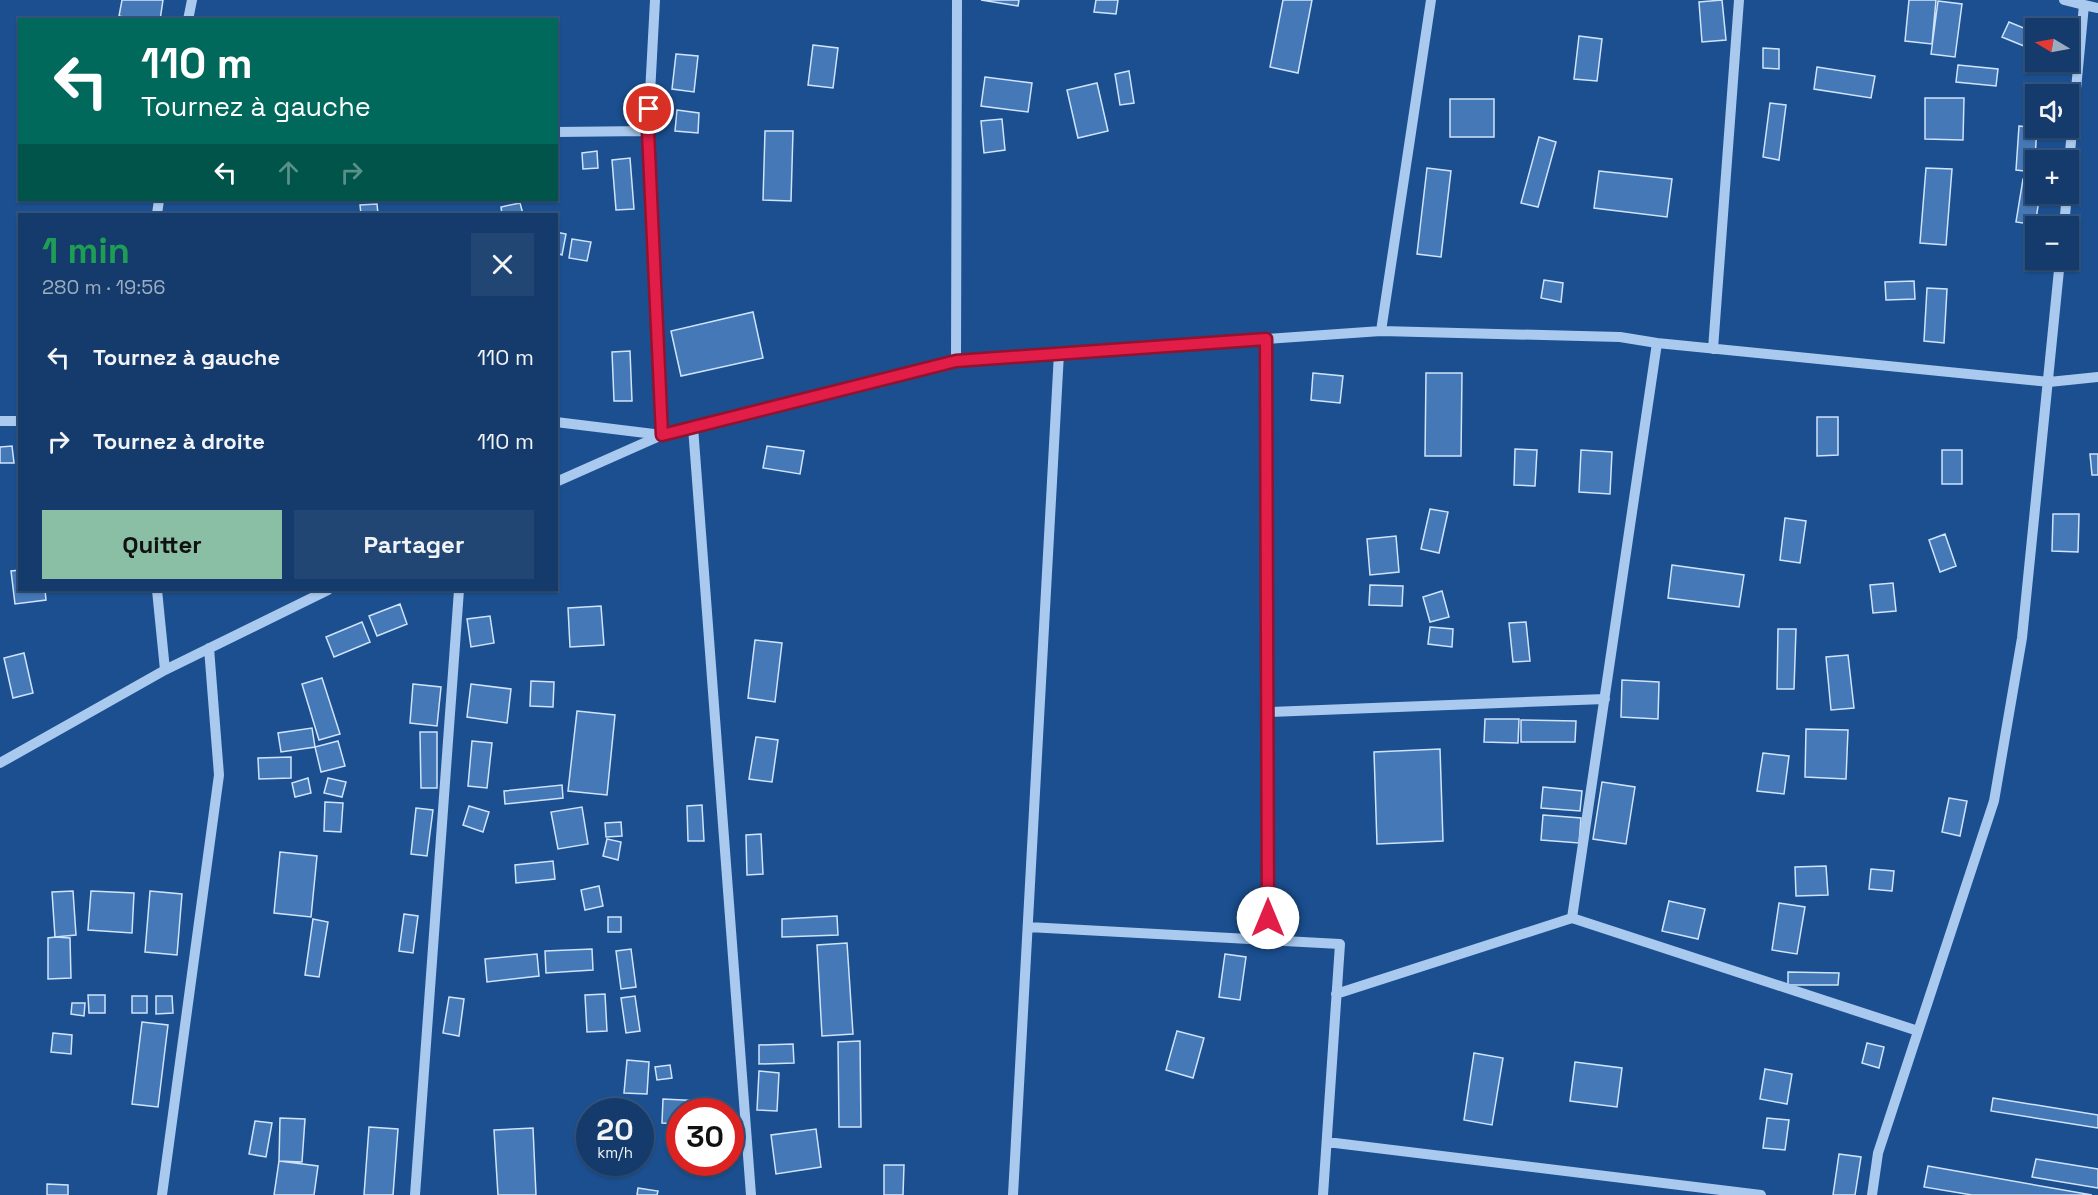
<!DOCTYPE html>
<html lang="fr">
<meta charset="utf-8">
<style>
body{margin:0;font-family:"Space Grotesk",sans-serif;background:#214673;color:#f1f3f6;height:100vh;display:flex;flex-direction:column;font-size:22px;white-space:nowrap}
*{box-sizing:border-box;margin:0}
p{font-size:20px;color:#9dadc1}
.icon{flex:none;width:33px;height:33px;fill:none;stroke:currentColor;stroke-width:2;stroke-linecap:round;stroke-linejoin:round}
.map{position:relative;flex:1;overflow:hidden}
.details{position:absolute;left:18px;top:213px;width:540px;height:378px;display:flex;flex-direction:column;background:#143b6b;border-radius:0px;box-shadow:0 2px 4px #0004,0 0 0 2px #33557e}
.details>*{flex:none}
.top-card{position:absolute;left:18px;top:18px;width:540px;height:183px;border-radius:0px;box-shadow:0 2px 4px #0004,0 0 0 2px #33557e;background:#00695c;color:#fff;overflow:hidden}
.needle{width:39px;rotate:280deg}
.controls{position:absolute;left:2025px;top:18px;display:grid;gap:12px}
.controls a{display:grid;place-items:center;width:54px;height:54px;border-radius:0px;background:#143b6b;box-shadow:0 2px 4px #0004,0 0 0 2px #33557e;font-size:30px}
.speed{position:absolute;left:576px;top:1098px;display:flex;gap:12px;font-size:30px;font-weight:700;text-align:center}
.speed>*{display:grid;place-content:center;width:78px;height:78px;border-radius:50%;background:#143b6b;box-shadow:0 2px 4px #0004,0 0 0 2px #33557e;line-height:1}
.speed small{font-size:15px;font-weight:400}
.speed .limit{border:9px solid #d22;background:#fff;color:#111}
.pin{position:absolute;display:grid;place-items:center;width:51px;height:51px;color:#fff;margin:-26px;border:3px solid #fff;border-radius:50%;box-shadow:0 2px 6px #0007}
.me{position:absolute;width:66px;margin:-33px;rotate:0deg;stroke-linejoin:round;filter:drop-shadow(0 0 4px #0008)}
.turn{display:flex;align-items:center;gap:21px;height:126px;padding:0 24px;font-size:27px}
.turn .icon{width:78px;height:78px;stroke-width:2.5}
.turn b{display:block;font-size:42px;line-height:51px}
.lanes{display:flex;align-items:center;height:57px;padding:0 24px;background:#0003;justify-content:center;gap:30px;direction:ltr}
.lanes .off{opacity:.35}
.round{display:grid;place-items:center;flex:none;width:63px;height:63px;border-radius:0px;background:#214673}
.overview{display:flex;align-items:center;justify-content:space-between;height:102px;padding:0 24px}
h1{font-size:36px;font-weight:700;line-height:45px;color:#1e9e55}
.cta{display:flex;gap:12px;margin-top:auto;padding:12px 24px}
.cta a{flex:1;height:69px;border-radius:0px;background:#8abfa5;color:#111;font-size:24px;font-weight:700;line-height:69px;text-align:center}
.cta a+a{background:#214673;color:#f1f3f6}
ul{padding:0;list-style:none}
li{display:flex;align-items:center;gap:18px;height:84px;padding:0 24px}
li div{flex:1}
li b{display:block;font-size:22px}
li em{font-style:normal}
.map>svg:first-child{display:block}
.building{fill:#4478b7;stroke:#cfe3fa;stroke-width:1.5}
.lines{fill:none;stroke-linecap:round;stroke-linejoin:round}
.minor{stroke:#a9c9ee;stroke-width:10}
.route-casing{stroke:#92132f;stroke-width:15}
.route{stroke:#e11d48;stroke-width:10}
</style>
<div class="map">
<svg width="2098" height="1195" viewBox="0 0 2098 1195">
<rect width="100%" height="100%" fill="#1b4f8f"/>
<path class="building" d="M 122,0 L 163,0 L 160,20 L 138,20 L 119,16 Z
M 981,0 L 1019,0 L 1018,6 Z
M 1096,0 L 1118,0 L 1116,14 L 1094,12 Z
M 1283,0 L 1312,0 L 1298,73 L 1270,67 Z
M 1722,0 L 1726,40 L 1702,42 L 1699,2 Z
M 1909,0 L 1936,0 L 1932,44 L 1905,41 Z
M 1938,1 L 1962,4 L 1955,57 L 1931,54 Z
M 2009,22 L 2036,33 L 2036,51 L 2002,37 Z
M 1579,36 L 1602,39 L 1597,81 L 1574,79 Z
M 813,45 L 838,48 L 833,88 L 808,85 Z
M 1763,48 L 1779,49 L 1779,69 L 1763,68 Z
M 676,54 L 698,56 L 694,92 L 672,89 Z
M 1958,65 L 1998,69 L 1996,86 L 1956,82 Z
M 1817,67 L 1875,76 L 1871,98 L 1814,89 Z
M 1129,71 L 1134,103 L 1120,105 L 1115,74 Z
M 985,77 L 1032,83 L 1028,112 L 981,106 Z
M 1097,83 L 1108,131 L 1078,138 L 1067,90 Z
M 1925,98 L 1964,98 L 1963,140 L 1925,139 Z
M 1450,99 L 1494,99 L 1494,137 L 1450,137 Z
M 1770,103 L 1786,105 L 1779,160 L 1763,157 Z
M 677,110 L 699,113 L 698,133 L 675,131 Z
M 1002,119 L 1005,150 L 984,153 L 981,121 Z
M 2019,126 L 2037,128 L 2034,172 L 2016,170 Z
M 765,131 L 793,131 L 791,201 L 763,200 Z
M 1539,137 L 1556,142 L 1538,207 L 1521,203 Z
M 597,151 L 598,168 L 583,169 L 582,153 Z
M 630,158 L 634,209 L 616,210 L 612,160 Z
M 1427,168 L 1451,171 L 1441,257 L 1417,254 Z
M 1926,168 L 1952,169 L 1946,245 L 1920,243 Z
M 1599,171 L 1672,179 L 1667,217 L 1594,208 Z
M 2023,179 L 2036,181 L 2036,194 L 2040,194 L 2035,225 L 2016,222 Z
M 520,203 L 523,214 L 502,214 L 501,207 Z
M 377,204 L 378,214 L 361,214 L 360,205 Z
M 556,232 L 566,234 L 562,255 L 556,253 Z
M 572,239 L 591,242 L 587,261 L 569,258 Z
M 1544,280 L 1563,283 L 1561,302 L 1541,298 Z
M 1914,281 L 1915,299 L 1886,300 L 1885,282 Z
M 1927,288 L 1947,289 L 1944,343 L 1924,341 Z
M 753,312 L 763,358 L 681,376 L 671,331 Z
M 630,351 L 632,401 L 614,401 L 612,352 Z
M 1313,373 L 1343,376 L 1340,403 L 1311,400 Z
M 1426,373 L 1462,373 L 1461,456 L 1425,456 Z
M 1817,417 L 1838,417 L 1838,455 L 1817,456 Z
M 12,446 L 14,463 L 0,463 L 0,447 Z
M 767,446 L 804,451 L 800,474 L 763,468 Z
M 1515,449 L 1537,450 L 1535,486 L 1514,485 Z
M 1581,450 L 1612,452 L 1610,494 L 1579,492 Z
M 1942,450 L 1962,450 L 1962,484 L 1942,484 Z
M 2090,454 L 2098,454 L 2098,475 L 2092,475 Z
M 1430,509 L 1448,512 L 1439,553 L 1421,549 Z
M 2053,514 L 2079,514 L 2078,552 L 2052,551 Z
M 1785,518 L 1806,521 L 1800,563 L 1780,560 Z
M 1945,534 L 1956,566 L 1940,572 L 1929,540 Z
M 1396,536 L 1399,572 L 1370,575 L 1367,539 Z
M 1672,565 L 1744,575 L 1739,607 L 1668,598 Z
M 20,570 L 20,590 L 45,590 L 46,600 L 15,604 L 11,571 Z
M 1893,583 L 1896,611 L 1873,613 L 1870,585 Z
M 1370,585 L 1403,586 L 1402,606 L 1369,605 Z
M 1442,591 L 1449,617 L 1430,622 L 1423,597 Z
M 400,604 L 407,624 L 377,636 L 369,616 Z
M 601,606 L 604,645 L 570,647 L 568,608 Z
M 490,616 L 494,643 L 471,647 L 467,619 Z
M 362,622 L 370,642 L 334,657 L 326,637 Z
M 1526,622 L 1530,661 L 1513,662 L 1509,623 Z
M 1430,627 L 1453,629 L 1452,647 L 1428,644 Z
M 1778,629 L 1796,629 L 1794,689 L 1777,689 Z
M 755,640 L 782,643 L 775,702 L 748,698 Z
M 24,653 L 33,693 L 13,698 L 4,658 Z
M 1848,655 L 1854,708 L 1831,710 L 1826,657 Z
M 322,678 L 340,734 L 319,740 L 302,684 Z
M 1622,680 L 1659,682 L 1658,719 L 1621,717 Z
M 531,681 L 554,682 L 553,707 L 530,706 Z
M 413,684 L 441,687 L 437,726 L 410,723 Z
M 471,684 L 511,689 L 507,723 L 467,717 Z
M 577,711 L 615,715 L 607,795 L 568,791 Z
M 1485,719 L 1519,719 L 1518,743 L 1484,742 Z
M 1521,720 L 1576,721 L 1575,742 L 1521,742 Z
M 312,728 L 315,747 L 281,752 L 278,733 Z
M 1806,729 L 1848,730 L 1846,779 L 1805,777 Z
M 420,732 L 437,732 L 437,788 L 421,788 Z
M 756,737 L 778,740 L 772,782 L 749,779 Z
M 338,741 L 345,766 L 321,772 L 315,747 Z
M 472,741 L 492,743 L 487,788 L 468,786 Z
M 1440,749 L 1443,841 L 1377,844 L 1374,752 Z
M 1763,753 L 1789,756 L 1784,794 L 1757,791 Z
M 291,757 L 291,778 L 259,779 L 258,758 Z
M 308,778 L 311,793 L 295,797 L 292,783 Z
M 328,778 L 346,782 L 342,797 L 324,793 Z
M 1602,782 L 1635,787 L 1626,844 L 1593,839 Z
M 562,785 L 563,798 L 505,804 L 504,791 Z
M 1543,787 L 1582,791 L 1580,811 L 1541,808 Z
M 1949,798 L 1967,801 L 1960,836 L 1942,832 Z
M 325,802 L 343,803 L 341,832 L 324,831 Z
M 702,805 L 704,841 L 688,841 L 687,806 Z
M 469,806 L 489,812 L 483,832 L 463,825 Z
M 582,807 L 588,844 L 558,849 L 551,812 Z
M 416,808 L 433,810 L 427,856 L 411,854 Z
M 1543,815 L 1581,818 L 1579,843 L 1541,840 Z
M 621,822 L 622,836 L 606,837 L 605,823 Z
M 761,834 L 763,874 L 747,875 L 746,835 Z
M 607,839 L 621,842 L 618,860 L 603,856 Z
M 280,852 L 317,856 L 311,917 L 274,913 Z
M 553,861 L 555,879 L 516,883 L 515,865 Z
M 1826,866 L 1828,895 L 1796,896 L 1795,867 Z
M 1871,869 L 1894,871 L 1892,891 L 1869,889 Z
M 599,886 L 603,906 L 585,910 L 581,890 Z
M 73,891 L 76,935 L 55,937 L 52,892 Z
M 91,891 L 134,893 L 132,933 L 88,930 Z
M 150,891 L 182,894 L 177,955 L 145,952 Z
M 1669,901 L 1705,909 L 1698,939 L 1662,931 Z
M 1779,903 L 1805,907 L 1797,954 L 1772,950 Z
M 404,914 L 418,916 L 413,953 L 399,951 Z
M 837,916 L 838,935 L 782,937 L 782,919 Z
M 608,917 L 621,917 L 621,932 L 608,932 Z
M 313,919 L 328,922 L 319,977 L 305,975 Z
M 55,937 L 70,938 L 71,978 L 48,979 L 48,938 Z
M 847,943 L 853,1034 L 822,1036 L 817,945 Z
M 592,949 L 593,970 L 546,973 L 545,951 Z
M 631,949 L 636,987 L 621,989 L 616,951 Z
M 537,954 L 539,976 L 487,982 L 485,959 Z
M 1225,954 L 1246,957 L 1240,1000 L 1219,997 Z
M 1788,972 L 1839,973 L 1838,985 L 1788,985 Z
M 605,994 L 607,1031 L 587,1032 L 585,995 Z
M 88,995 L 105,995 L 105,1013 L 89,1013 Z
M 132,996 L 147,996 L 147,1013 L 132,1013 Z
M 156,996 L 172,996 L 173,1013 L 156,1014 Z
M 635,996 L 640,1031 L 626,1033 L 621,998 Z
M 449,997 L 464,999 L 459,1036 L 443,1033 Z
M 72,1003 L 85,1003 L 84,1016 L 71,1014 Z
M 142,1022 L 168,1025 L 158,1107 L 132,1104 Z
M 1177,1031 L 1204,1038 L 1193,1078 L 1166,1070 Z
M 53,1033 L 72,1035 L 71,1054 L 51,1052 Z
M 860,1041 L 861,1127 L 839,1127 L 838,1042 Z
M 1867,1043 L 1884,1047 L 1879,1068 L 1862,1063 Z
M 793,1044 L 794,1063 L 759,1064 L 759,1045 Z
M 1474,1053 L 1503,1058 L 1492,1125 L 1464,1120 Z
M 627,1060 L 649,1062 L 647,1094 L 624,1093 Z
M 1575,1062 L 1622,1068 L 1617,1107 L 1570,1101 Z
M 670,1065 L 672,1078 L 657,1080 L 655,1067 Z
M 1765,1069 L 1792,1074 L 1787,1104 L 1760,1099 Z
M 759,1071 L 779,1073 L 777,1111 L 757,1110 Z
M 1993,1098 L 2098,1115 L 2098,1128 L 1991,1111 Z
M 663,1099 L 723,1102 L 722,1112 L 680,1112 L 680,1124 L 662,1123 Z
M 280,1118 L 305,1119 L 302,1162 L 279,1161 Z
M 1767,1118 L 1789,1120 L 1785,1150 L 1763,1148 Z
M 255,1121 L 272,1123 L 266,1157 L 249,1154 Z
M 369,1127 L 398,1129 L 393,1195 L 364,1195 Z
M 533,1128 L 536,1195 L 498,1195 L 494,1130 Z
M 816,1129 L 821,1167 L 776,1174 L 771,1135 Z
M 640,1131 L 648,1131 L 646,1145 L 640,1145 Z
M 1839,1154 L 1861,1157 L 1855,1195 L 1833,1195 Z
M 2036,1159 L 2098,1169 L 2098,1188 L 2032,1177 Z
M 279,1161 L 318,1166 L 314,1195 L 274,1195 Z
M 884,1165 L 904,1165 L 903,1195 L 884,1195 Z
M 1928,1166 L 2092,1195 L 1972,1195 L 1924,1187 Z
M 47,1184 L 68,1185 L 68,1195 L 47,1195 Z
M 638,1188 L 658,1191 L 657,1195 L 637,1195 Z"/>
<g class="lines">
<path class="minor" d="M 2064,0 L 2084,5 L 2068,173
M 2084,5 L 2098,8
M 188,20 L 192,0
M 556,132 L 648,131
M 157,214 L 159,200
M 2064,226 L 2067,194
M 1381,331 L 1431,0
M 1266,339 L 1268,941
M 1713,349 L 1739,0
M 956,361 L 957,0
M 0,421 L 20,421
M 556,422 L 662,435 L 648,131 L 655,0
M 693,427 L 751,1195
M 556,482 L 662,435 L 956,361 L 1381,331 L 1620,337 L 1657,343 L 2049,382 L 2098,377
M 157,590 L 165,670
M 1267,712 L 1605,699
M 0,763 L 165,670 L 328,590
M 1572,918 L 1657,343
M 1028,927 L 1340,944 L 1323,1195
M 1336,994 L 1572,918 L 1918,1031
M 1327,1142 L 1761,1195
M 162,1195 L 219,775 L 209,648
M 415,1195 L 459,590
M 1013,1195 L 1059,353
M 1872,1195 L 1878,1153 L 1994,801 L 2022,638 L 2060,260"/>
</g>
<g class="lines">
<g class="route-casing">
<path id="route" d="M 649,109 L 648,131 L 662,435 L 956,361 L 1266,339 L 1268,918"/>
</g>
<use href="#route" class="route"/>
</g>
</svg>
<div class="controls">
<a><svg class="needle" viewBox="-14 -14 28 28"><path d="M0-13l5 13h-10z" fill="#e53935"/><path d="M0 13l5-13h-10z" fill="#9dadc1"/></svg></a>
<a><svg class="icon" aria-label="sound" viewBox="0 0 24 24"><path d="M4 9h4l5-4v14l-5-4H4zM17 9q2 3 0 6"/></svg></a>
<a>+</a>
<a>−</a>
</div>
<div class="speed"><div>20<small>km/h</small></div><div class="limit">30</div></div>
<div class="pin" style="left:649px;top:109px;background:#d93025"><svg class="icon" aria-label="arrive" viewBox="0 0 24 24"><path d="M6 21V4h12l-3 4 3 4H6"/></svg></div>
<svg class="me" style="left:1268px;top:918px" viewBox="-20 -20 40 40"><circle r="19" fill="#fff"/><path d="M0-13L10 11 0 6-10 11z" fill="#e11d48"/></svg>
<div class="top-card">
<div class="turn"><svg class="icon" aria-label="left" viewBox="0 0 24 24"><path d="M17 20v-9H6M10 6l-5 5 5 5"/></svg><div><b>110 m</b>Tournez à gauche</div></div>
<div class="lanes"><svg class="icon" aria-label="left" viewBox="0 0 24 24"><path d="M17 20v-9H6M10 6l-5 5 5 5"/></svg><svg class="icon off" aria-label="ahead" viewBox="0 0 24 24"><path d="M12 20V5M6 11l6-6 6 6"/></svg><svg class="icon off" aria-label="right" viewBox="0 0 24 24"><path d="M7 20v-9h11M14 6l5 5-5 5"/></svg></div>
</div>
<section class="details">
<div class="overview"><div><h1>1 min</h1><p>280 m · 19:56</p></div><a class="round"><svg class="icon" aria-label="close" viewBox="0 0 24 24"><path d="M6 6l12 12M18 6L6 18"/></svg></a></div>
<ul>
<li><svg class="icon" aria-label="left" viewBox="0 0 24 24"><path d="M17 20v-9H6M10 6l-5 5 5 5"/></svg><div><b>Tournez à gauche</b></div><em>110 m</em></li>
<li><svg class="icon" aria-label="right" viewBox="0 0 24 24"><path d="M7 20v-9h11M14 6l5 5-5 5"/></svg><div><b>Tournez à droite</b></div><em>110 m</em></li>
</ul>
<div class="cta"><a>Quitter</a><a>Partager</a></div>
</section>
</div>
